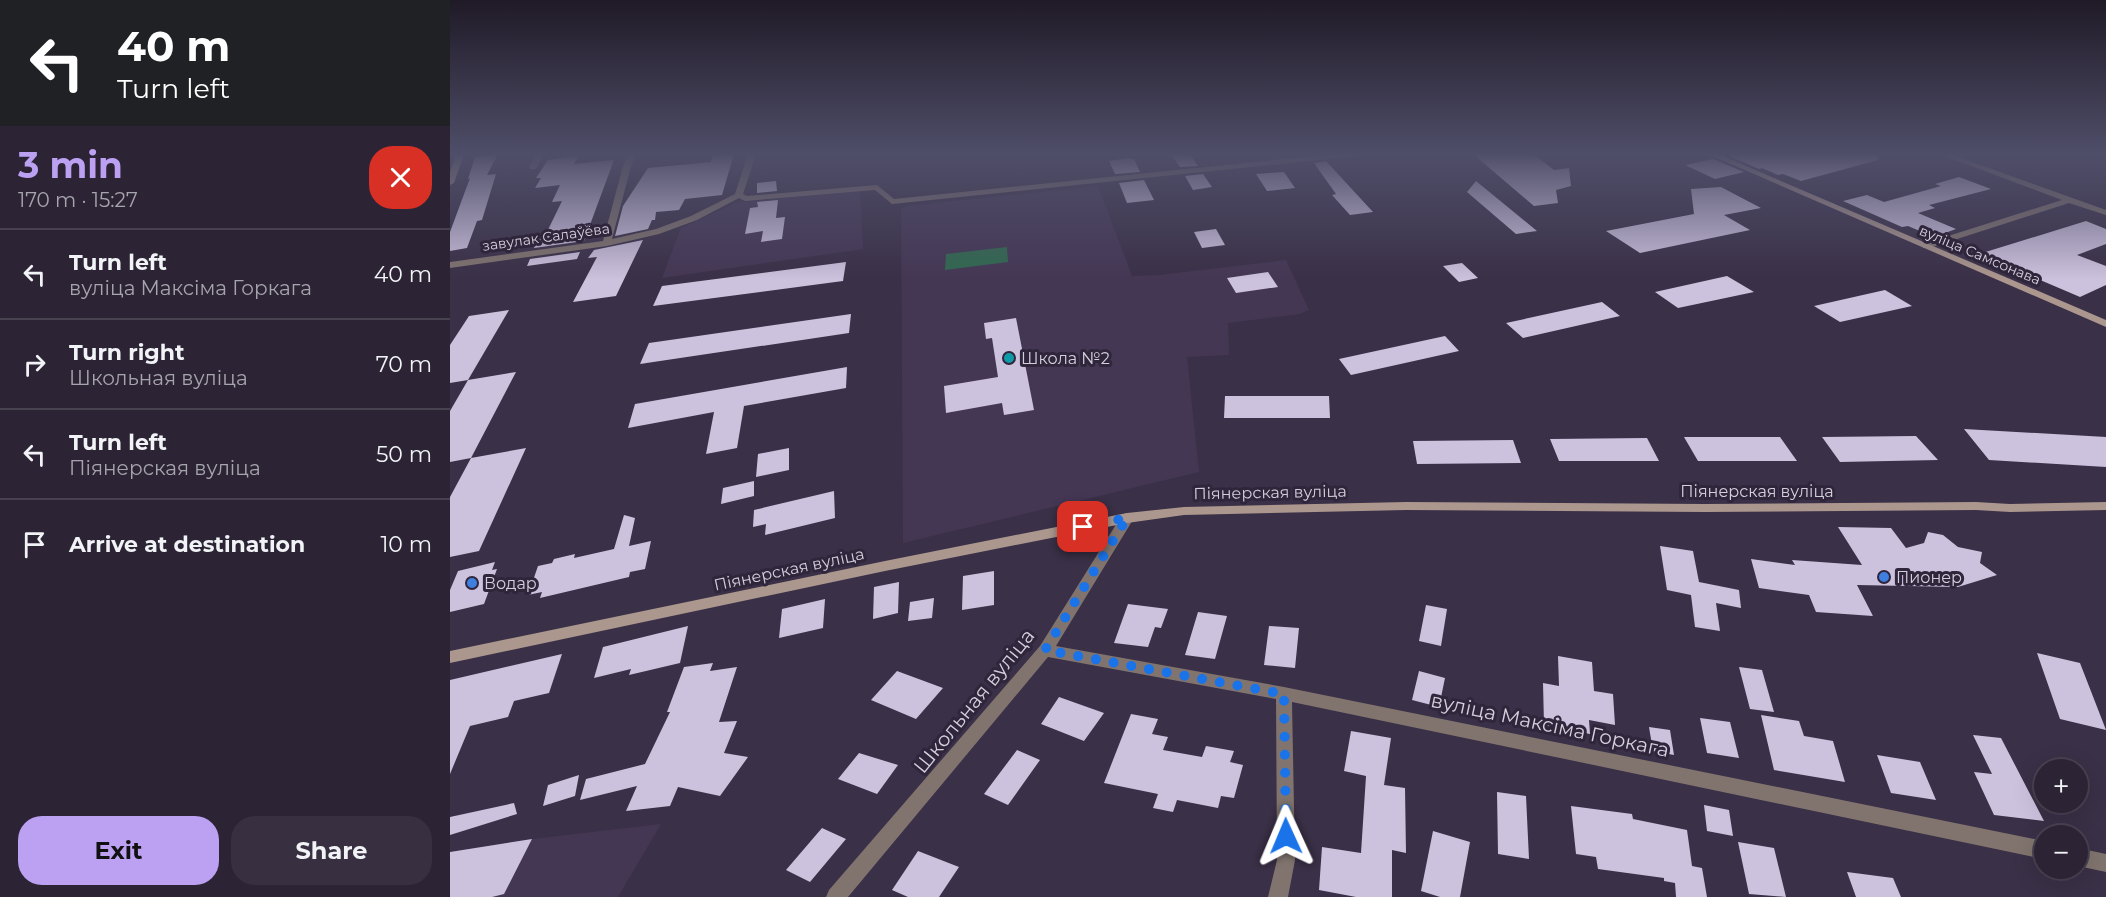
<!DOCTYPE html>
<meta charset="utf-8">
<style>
body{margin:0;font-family:Montserrat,sans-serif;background:#383041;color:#f1f3f6;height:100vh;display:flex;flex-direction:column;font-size:22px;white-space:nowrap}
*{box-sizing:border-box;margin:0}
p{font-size:20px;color:#a6a4ad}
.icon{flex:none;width:33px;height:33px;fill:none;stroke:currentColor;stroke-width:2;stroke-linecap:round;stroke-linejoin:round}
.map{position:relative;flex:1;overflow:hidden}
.panel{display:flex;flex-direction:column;background:#2c2435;width:450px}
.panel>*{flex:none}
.guide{background:#202124;color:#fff;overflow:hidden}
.tools{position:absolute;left:1584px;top:759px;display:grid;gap:12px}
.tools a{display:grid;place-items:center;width:54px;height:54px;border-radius:50%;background:#2c2435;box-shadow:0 6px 24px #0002,0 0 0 2px #484150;font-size:30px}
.pin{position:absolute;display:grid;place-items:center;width:51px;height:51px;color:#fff;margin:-26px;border-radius:12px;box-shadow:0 3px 9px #0006}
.me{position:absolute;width:66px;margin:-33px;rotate:359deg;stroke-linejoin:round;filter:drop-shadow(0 0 4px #0008)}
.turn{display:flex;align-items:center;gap:21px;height:126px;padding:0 18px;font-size:27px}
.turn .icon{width:78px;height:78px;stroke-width:2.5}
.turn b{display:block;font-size:42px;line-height:51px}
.round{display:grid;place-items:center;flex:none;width:63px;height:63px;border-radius:24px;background:#383041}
.summary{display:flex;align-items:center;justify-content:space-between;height:102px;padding:0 18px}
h1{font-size:36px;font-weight:700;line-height:45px;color:#bca0f2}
.button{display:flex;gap:12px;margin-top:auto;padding:12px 18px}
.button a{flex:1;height:69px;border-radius:24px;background:#bca0f2;color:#111;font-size:24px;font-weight:700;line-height:69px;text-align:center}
.button a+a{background:#383041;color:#f1f3f6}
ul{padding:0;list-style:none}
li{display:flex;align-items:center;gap:18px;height:90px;padding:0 18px;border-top:2px solid #484150}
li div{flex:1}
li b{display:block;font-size:22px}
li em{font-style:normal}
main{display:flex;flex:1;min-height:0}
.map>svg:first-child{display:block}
.built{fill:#443754}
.green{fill:#316950}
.building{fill:#cdc2de}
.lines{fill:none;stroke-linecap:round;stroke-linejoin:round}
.street{fill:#81746e;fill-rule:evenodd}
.secondary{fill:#ac978e;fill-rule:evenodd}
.route{stroke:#1a73e8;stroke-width:10;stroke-dasharray:0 18}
.culture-dot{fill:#0f9aa8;stroke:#30263c;stroke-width:2}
.shop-dot{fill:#3f7fe0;stroke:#30263c;stroke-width:2}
.labels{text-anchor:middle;stroke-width:6;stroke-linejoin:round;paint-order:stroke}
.far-street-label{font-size:14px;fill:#d4cfdd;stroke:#30263c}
.poi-label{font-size:16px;fill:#d4cfdd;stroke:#30263c;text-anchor:start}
.street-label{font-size:16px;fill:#d4cfdd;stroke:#30263c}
.near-street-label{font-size:20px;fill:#d4cfdd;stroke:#30263c}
</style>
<main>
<section class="panel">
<div class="guide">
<div class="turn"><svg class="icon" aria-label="left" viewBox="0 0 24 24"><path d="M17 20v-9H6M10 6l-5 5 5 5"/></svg><div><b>40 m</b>Turn left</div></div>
</div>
<div class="summary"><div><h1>3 min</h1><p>170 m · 15:27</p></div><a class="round" style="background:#d93025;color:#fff"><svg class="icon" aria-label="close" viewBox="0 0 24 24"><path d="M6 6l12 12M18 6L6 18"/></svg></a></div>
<ul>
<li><svg class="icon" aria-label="left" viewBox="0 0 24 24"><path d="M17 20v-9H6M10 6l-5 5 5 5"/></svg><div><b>Turn left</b><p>вуліца Максіма Горкага</p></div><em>40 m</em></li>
<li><svg class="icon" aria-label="right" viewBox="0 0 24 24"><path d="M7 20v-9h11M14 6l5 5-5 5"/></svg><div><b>Turn right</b><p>Школьная вуліца</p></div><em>70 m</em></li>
<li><svg class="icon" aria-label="left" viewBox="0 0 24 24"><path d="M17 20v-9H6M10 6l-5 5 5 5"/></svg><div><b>Turn left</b><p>Піянерская вуліца</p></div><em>50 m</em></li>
<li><svg class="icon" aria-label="arrive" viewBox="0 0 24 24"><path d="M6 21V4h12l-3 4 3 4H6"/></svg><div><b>Arrive at destination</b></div><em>10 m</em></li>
</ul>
<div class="button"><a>Exit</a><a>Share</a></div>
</section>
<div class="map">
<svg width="1656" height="897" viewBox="0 0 1656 897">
<rect width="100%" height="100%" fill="#3a3047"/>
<path class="built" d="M 648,186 L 682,276 L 709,275 L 836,260 L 859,310 L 850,314 L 778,323 L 779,355 L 737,357 L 749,472 L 453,543 L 451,209 L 457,206 Z
M 410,190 L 413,249 L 212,278 L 231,228 L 285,203 Z
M 211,824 L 168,897 L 0,897 L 0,852 L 82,839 Z"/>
<path class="green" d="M 557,247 L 558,262 L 495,270 L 496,254 Z"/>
<path class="building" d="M 48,154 L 37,175 L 46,174 L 32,220 L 27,221 L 17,248 L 0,251 L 0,232 L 20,178 L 18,179 L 25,157 Z
M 263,154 L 284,154 L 272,195 L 235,199 L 229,210 L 206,212 L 205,220 L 202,220 L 198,229 L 165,236 L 173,206 L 198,168 L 261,162 Z
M 721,154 L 740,154 L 748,166 L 730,167 Z
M 1023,154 L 1083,154 L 1104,170 L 1119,168 L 1121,186 L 1106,190 L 1108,203 L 1084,206 Z
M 1281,154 L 1427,154 L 1428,160 L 1351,181 L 1333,174 L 1328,175 L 1312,168 L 1309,169 L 1277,155 Z
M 128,156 L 124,164 L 164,160 L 134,241 L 84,248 L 87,239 L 94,238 L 112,201 L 102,202 L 110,185 L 85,188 L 91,178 L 86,178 L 98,160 Z
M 678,158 L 684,159 L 690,172 L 665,174 L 659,161 Z
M 1263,159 L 1294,172 L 1265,179 L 1235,165 Z
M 876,161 L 923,212 L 900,215 L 882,195 L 886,194 L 864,163 Z
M 834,172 L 845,188 L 817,191 L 806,174 Z
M 753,174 L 762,187 L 743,190 L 735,176 Z
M 1509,177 L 1541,189 L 1479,205 L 1485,208 L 1468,213 L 1506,229 L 1484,237 L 1458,226 L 1452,227 L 1393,201 L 1417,195 L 1434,202 L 1491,186 L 1485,184 Z
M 694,180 L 704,200 L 677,203 L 669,183 Z
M 326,181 L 327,191 L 307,193 L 307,183 Z
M 1026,181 L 1087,231 L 1066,234 L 1017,192 Z
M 1271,187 L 1311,208 L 1274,215 L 1300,230 L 1190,253 L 1156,231 L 1244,214 L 1241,189 Z
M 328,200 L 326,218 L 335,217 L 332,239 L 311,242 L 313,231 L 295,234 L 300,208 L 308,207 L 307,202 Z
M 1636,221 L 1656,229 L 1656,244 L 1627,255 L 1656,266 L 1656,285 L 1630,297 L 1529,254 Z
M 766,229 L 775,245 L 752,248 L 744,232 Z
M 193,240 L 166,296 L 123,302 L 147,257 L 138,258 L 144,250 Z
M 130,252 L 127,259 L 77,266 L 80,259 Z
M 396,262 L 393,281 L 203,306 L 212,286 Z
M 1012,263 L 1028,278 L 1009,282 L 993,266 Z
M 818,272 L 828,287 L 786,293 L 777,278 Z
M 1277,276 L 1304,292 L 1228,308 L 1205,292 Z
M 1435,290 L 1462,306 L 1390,322 L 1364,306 Z
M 1152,302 L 1170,316 L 1073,338 L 1056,323 Z
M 59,310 L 18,380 L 0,383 L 0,345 L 19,316 Z
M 401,314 L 399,333 L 190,364 L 199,343 Z
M 566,318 L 584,410 L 554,415 L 552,403 L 496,413 L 494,386 L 548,377 L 542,338 L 536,339 L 534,323 Z
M 995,336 L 1009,351 L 901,375 L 889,359 Z
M 397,367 L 396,388 L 294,406 L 287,448 L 256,454 L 264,412 L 178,428 L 185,404 Z
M 66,372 L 21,458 L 0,462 L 0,411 L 18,380 Z
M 775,396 L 879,396 L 880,418 L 774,418 Z
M 1514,429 L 1656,437 L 1656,467 L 1539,460 Z
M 1466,436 L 1488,460 L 1390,462 L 1372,437 Z
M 1234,437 L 1330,437 L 1347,461 L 1248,461 Z
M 1197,438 L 1209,461 L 1109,461 L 1100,439 Z
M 1063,440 L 1071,463 L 967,464 L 963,441 Z
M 76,448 L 29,551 L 0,557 L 0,497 L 21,458 Z
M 339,448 L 339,470 L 306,477 L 308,454 Z
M 304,481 L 304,496 L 271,504 L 273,488 Z
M 384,491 L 385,518 L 315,535 L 316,524 L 303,527 L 304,510 Z
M 174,515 L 185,518 L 179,546 L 201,541 L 195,569 L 180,572 L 179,577 L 90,598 L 92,592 L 78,595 L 88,566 L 102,563 L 104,559 L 125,554 L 124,558 L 164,549 Z
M 1388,527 L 1441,528 L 1456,548 L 1474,543 L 1478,532 L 1493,535 L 1508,547 L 1532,552 L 1530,563 L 1547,575 L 1508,587 L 1407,585 L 1423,616 L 1366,612 L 1359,595 L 1309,588 L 1301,559 L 1345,565 L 1342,560 L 1412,565 Z
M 1210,546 L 1243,551 L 1249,582 L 1289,590 L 1291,608 L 1266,603 L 1270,631 L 1245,627 L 1241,595 L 1217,590 Z
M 45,562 L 42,570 L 47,569 L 34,604 L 0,612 L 0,590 L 8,571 Z
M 544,571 L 544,605 L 512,610 L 513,576 Z
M 449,582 L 448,613 L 423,619 L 424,587 Z
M 484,598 L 482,618 L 458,621 L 460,602 Z
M 375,599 L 373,628 L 329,638 L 332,609 Z
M 678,604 L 718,609 L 711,628 L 705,627 L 698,647 L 664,643 Z
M 976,605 L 997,609 L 991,646 L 969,641 Z
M 748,612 L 777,616 L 765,659 L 735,655 Z
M 238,626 L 230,663 L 179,675 L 181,669 L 144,678 L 153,647 Z
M 819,626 L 849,628 L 845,668 L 814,665 Z
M 1587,653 L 1630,663 L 1656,730 L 1610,719 Z
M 112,654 L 99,693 L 64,701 L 58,717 L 20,726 L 0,774 L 0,680 Z
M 1108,656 L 1142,662 L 1144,691 L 1163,694 L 1165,725 L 1139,720 L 1140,734 L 1094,725 L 1093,683 L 1109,686 Z
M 263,663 L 260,671 L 287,667 L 269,722 L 287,721 L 274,753 L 298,757 L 270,796 L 228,787 L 220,806 L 176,811 L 187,786 L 130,800 L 136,779 L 195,764 L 220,712 L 217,712 L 234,667 Z
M 1289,667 L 1312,670 L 1324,712 L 1300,709 Z
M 447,671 L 493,688 L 466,719 L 421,700 Z
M 969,671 L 995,678 L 989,707 L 962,700 Z
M 609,697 L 654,713 L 634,741 L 591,724 Z
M 681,714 L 708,719 L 702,734 L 718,737 L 713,750 L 752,757 L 756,746 L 784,751 L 780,762 L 793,765 L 784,798 L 771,796 L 768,808 L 727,800 L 723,812 L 703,808 L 708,794 L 654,783 Z
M 1311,715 L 1349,721 L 1354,736 L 1383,741 L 1395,782 L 1324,770 Z
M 1250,718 L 1280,722 L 1289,758 L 1257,753 Z
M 1199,727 L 1220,730 L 1224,755 L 1203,751 Z
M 901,731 L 941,738 L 934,785 L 955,788 L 956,853 L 942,850 L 942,897 L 906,897 L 869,890 L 872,847 L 911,853 L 916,776 L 894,771 Z
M 1523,735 L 1551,738 L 1594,821 L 1544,815 L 1524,772 L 1542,774 Z
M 567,750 L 590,760 L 558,805 L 534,794 Z
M 409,753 L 448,765 L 427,794 L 388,779 Z
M 1427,755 L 1470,762 L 1486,800 L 1441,793 Z
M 129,775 L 125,796 L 93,806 L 98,785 Z
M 1047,792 L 1076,796 L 1079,859 L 1048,854 Z
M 64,803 L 67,814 L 0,835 L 0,817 Z
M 1254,805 L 1279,810 L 1283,836 L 1257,831 Z
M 1121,806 L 1182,814 L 1183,819 L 1237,830 L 1242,866 L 1252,868 L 1257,897 L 1226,897 L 1225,883 L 1214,881 L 1214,878 L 1148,869 L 1146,857 L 1126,854 Z
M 372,828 L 396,839 L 360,882 L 336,870 Z
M 983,831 L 1020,842 L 1010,897 L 990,897 L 971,891 Z
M 82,839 L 54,894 L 42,897 L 0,897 L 0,852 Z
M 1288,842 L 1324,848 L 1336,897 L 1299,894 Z
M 468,851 L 509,867 L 489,897 L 458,897 L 442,890 Z
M 1397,872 L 1443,878 L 1451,897 L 1406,897 Z"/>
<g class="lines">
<path class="street" d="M 87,154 L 94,154 L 86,169 L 80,169 L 79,167 Z
M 179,154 L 186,154 L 181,166 L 162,239 L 206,229 L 241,216 L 285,194 L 298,154 L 306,154 L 293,194 L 297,196 L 427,185 L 444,199 L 883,154 L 910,154 L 907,156 L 442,204 L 425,190 L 295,201 L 289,198 L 247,220 L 209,234 L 157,246 L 0,268 L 0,262 L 153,241 L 173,166 Z
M 1489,154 L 1500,154 L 1656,210 L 1656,215 L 1619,203 L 1479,248 L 1473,248 L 1473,244 L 1612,200 Z
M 677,513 L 682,515 L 684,518 L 606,646 L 834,687 L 1594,841 L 1594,859 L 842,702 L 845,860 L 838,897 L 818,897 L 827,860 L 826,699 L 598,657 L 398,897 L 376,897 L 379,890 L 590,646 L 672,515 Z
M 1628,848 L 1656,854 L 1656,872 L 1628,866 Z"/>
<path class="secondary" d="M 6,154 L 14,154 L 4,183 L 0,185 L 0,172 Z
M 1258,154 L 1268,154 L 1656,320 L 1656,327 Z
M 956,502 L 1255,504 L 1526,502 L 1560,504 L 1656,502 L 1656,510 L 1560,512 L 1526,510 L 1255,512 L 956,510 L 734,515 L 677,523 L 435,571 L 0,663 L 0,651 L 435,561 L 677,513 L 734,507 Z"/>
</g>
<linearGradient id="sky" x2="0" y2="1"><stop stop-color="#201a27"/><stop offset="0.55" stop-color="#4f4e69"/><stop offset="1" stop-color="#4f4e69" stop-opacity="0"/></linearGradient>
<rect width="1656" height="280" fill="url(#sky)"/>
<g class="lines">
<path class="route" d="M 633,527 L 677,518 L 595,650 L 834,694 L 836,836"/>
</g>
<circle class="culture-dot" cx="559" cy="358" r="6"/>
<g class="shop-dot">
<circle cx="1434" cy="577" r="6"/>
<circle cx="22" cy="583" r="6"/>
</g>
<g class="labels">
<g class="far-street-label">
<text transform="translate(96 237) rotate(-8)" y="5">завулак Салаўёва</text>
<text transform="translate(1530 255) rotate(23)" y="5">вуліца Самсонава</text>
</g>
<g class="poi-label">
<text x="571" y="364">Школа №2</text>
<text x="1446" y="583">Пионер</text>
<text x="34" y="589">Водар</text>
</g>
<g class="street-label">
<text x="1307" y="497">Піянерская вуліца</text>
<text transform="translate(820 492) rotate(-1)" y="6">Піянерская вуліца</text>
<text transform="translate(339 569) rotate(-12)" y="6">Піянерская вуліца</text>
</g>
<g class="near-street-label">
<text transform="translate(524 701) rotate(-51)" y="7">Школьная вуліца</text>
<text transform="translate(1100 725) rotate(12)" y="7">вуліца Максіма Горкага</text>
</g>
</g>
</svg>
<div class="tools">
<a>+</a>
<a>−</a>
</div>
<div class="pin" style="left:633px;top:527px;background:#d93025"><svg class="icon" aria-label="arrive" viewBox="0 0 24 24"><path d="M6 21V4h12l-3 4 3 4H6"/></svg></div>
<svg class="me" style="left:836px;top:836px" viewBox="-20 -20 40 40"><path d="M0-17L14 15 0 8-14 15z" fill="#1a73e8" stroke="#fff" stroke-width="4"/></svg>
</div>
</main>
